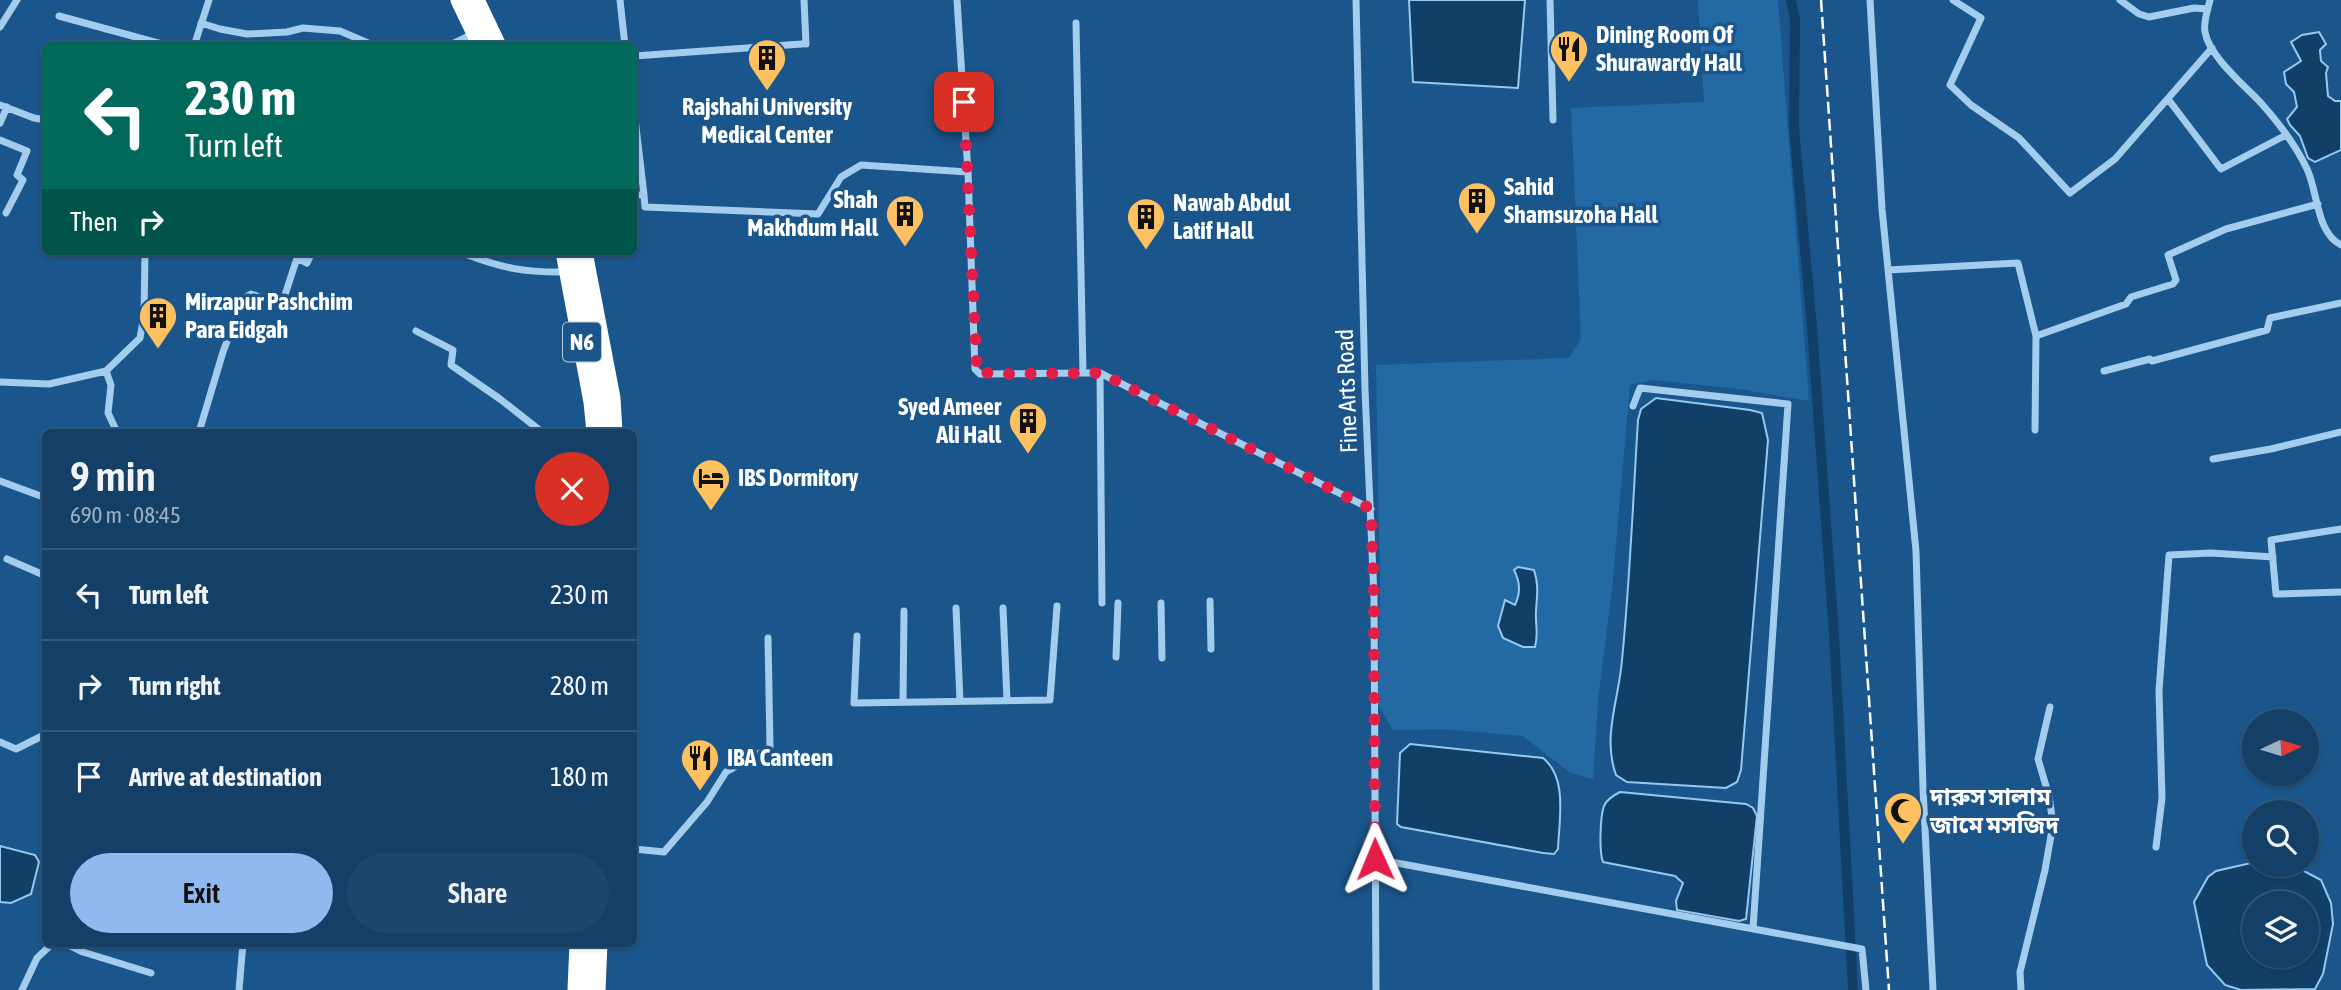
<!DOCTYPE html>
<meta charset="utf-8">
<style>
body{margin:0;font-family:"Asap Condensed","Noto Sans Bengali",sans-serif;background:#1d476e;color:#f1f3f6;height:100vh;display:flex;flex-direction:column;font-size:26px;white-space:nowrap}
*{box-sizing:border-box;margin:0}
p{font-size:23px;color:#9dafc0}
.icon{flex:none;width:38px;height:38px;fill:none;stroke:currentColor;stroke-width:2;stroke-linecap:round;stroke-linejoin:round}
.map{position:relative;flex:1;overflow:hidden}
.side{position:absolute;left:42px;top:429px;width:595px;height:518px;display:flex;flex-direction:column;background:#144068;border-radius:10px;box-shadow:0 2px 5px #0004,0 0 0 2px #33597c}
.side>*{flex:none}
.top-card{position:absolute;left:42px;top:42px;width:595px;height:214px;border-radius:10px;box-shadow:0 2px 5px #0004,0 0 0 2px #33597c;background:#00695c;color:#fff;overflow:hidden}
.needle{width:46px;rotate:86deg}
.controls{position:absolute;left:2242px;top:709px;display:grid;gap:14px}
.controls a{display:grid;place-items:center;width:77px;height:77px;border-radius:50%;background:#144068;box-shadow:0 2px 5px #0004,0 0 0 2px #33597c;font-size:35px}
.pin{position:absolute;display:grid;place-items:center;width:60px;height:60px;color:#fff;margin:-30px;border-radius:14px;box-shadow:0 4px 10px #0006}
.me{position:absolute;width:77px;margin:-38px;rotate:359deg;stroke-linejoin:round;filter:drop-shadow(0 0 5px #0008)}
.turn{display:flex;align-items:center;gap:24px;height:147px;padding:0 28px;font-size:32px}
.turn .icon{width:91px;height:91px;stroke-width:2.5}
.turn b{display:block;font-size:49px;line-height:60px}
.then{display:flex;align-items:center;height:66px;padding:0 28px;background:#0003;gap:14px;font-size:26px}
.round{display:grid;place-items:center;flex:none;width:74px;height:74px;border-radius:37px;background:#1d476e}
.summary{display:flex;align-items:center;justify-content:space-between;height:119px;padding:0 28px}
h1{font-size:42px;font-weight:600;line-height:52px}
.action{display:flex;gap:14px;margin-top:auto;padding:14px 28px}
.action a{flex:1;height:80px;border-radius:42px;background:#90b9f0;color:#111;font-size:28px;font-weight:600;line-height:80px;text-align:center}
.action a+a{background:#1d476e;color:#f1f3f6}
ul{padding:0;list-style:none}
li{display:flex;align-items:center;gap:21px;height:91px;padding:0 28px;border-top:2px solid #33597c}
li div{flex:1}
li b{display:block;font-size:26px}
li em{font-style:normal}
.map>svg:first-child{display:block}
.green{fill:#236aa4}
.water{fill:#113f68;stroke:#97c9f0;stroke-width:2;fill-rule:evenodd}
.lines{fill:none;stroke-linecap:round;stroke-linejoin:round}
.canal{stroke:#113f68;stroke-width:10}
.street{stroke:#a4cced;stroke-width:7}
.highway{stroke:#fff;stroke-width:19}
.rail{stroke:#fff;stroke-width:2.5;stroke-dasharray:12 5;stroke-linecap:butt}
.route{stroke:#e11d48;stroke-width:12;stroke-dasharray:0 21.6}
.labels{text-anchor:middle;stroke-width:7;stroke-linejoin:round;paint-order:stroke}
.shield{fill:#1a568b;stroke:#baccdc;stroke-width:2}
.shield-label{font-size:23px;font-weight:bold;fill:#fff}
.poi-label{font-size:24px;font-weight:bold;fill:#fff;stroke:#1a568b;text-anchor:start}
.street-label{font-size:24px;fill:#fff;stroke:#1a568b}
</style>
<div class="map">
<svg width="2341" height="990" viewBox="0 0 2341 990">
<rect width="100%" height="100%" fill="#1a568b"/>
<path class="green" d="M 1698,0 L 1778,0 L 1809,401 L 1739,389 L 1653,380 L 1630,385 L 1612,590 L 1598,700 L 1593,779 L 1569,772 L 1523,736 L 1444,729 L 1393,730 L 1378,705 L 1380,589 L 1376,365 L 1569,358 L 1581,339 L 1571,108 L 1704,102 Z"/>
<path class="water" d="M 1409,0 L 1525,0 L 1518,88 L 1413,82 Z
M 2319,32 L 2326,44 L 2320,50 L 2321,61 L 2328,67 L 2326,73 L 2328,96 L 2335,101 L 2341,101 L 2341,150 L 2315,162 L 2308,158 L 2300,136 L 2290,125 L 2287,119 L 2297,107 L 2294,92 L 2286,84 L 2284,72 L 2301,61 L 2291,42 L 2302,35 Z
M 1656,398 L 1750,410 L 1762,413 L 1768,440 L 1741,770 L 1737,782 L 1726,788 L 1627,782 L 1616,775 C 1602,737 1619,699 1622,660 C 1630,580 1633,500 1638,420 L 1641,409 Z
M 1518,567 L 1534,570 C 1539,585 1537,596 1536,611 C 1535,625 1539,632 1535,647 L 1523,647 L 1503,638 L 1498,626 L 1505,600 L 1515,605 C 1521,592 1520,582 1514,570 Z
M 1410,744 L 1543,758 C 1568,778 1559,820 1558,849 L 1554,854 L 1543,853 L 1401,827 L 1397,824 L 1400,753 Z
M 1620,792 L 1746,804 L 1753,808 L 1757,816 L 1746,919 L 1739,921 L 1677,910 L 1676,901 L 1683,883 L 1675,876 L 1603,862 C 1599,852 1600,817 1604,806 C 1607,799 1614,795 1620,792 Z
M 0,846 L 35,855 L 39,862 L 31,894 L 11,903 L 0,902 Z
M 2251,863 L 2302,870 L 2321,880 L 2331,903 L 2333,924 L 2323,974 L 2315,989 L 2241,990 L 2225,985 L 2207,965 L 2194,902 L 2208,877 L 2216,871 ZM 2254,903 L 2306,903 L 2306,956 L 2254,956 Z"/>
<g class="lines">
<path class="canal" d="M 1791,0 L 1795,20 L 1794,128 L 1812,327 L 1834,634 L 1853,990"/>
<path class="street" d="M 620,0 L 625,46
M 804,0 L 806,44
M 957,0 L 968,172 L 975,369 L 980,374 L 1083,373
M 1356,0 L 1365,390 L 1374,597 L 1376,990
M 1550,0 L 1553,120
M 1870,0 L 1882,209 L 1916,551 L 1923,788 L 1933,990
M 1953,0 L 1981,18 L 1950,85 L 1971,105 L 2019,138 L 2070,193 L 2115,159 L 2212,48
M 2120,0 L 2139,14 L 2149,17 L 2194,8 L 2208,9
M 2210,0 C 2208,9 2203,22 2205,32 C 2209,56 2244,85 2261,103 C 2278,122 2296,146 2307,169 C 2318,192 2316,232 2341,245
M 59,16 L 169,46
M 201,23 L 220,29 L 247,34 L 287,32 L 303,28 L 340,31 L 375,46
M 1076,23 L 1083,373 L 1100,373 L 1102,603
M 0,27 L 17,0
M 194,46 L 209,0
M 448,46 L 475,33
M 634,56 L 802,44
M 2168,99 L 2221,169 L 2286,135
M 0,105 L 34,118 L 46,120
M 634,110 L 644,195 L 634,195
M 0,123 L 7,107
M 0,140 L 27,151 L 17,175 L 23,180 L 6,213
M 644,195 L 645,207 L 818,214 L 841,177 L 861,165 L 968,172
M 460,252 C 501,268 524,273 568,272
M 1888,270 L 2018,263 L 2036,336
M 416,331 L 453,350 L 451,365 L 500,399 L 542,432
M 106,371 L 111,385 L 108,413 L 117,432
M 2104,371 L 2150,359 L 2152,361 L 2267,330 L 2270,318 L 2341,303
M 1100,373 L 1371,509
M 0,382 L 49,384 L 106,371 L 140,338 L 144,316 L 145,252
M 1633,406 L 1640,388 L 1788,404 L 1753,929
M 2035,430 L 2036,336 L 2126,304 L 2131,297 L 2173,284 L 2176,280 L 2168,255 L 2226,229 L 2318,204
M 199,432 L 223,352 L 243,299 L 251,294 L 276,303 L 283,301 L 297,258 L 307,263 L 312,252
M 2213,459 L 2271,449 L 2341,432
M 0,481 L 46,498
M 2341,529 L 2271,540 L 2276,594 L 2341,592
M 7,559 L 46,576
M 1210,601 L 1211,649
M 1161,603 L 1162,658
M 956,608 L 960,701
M 1003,608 L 1007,700
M 857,636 L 854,703 L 1050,700 L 1057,606
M 1116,657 L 1118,603
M 903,702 L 904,611
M 0,742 L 16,749 L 46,734
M 2156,847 L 2162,798 L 2159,691 L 2169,555 L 2211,553 L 2273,557
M 634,849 L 664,852 L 707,802 L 726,772 L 770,747 L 768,638
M 1375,859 L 1862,949 L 1866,990
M 64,943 L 83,952 L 151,973
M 22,990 L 37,958 L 53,943
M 239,990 L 243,943
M 2021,990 L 2020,972 L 2045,870 L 2053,824 L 2049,796 L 2038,759 L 2050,707"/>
<path class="highway" d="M 460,0 L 482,46
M 475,0 L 497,46
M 565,252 L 593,402 L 596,432
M 583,252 L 611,398 L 613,432
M 577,990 L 579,943
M 596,990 L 598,943"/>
<path class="rail" d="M 1821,0 L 1889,990"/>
</g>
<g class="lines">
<path class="route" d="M 964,102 L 977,372 L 1001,374 L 1100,373 L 1371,509 L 1374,597 L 1375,859"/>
</g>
<defs>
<g id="restaurant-pin" transform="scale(2.0125)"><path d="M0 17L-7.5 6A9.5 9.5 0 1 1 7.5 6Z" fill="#ffc160" stroke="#1a568b"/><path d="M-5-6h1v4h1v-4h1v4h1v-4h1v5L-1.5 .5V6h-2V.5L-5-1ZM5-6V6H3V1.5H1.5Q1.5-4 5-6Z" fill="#111"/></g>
<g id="building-pin" transform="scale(2.0125)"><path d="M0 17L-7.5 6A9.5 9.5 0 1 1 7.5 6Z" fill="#ffc160" stroke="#1a568b"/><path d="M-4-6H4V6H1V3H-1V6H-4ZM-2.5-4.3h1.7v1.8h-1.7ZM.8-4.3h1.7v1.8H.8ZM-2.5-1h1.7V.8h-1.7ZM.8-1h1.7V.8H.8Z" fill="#111"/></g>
<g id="hotel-pin" transform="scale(2.0125)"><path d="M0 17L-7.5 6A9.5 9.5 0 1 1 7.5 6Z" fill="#ffc160" stroke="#1a568b"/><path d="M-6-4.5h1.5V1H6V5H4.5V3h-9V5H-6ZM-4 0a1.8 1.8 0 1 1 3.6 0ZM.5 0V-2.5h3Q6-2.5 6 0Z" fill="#111"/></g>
<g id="mosque-pin" transform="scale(2.0125)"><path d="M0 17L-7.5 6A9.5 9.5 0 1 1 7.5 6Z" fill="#ffc160" stroke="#1a568b"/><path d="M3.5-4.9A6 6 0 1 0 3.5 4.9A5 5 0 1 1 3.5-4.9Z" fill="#111"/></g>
</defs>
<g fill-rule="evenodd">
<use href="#restaurant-pin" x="1569" y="49"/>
<use href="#building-pin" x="767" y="58"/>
<use href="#building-pin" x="1477" y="201"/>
<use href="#building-pin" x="905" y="214"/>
<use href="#building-pin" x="1146" y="217"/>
<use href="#building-pin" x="158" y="316"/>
<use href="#building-pin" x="1028" y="421"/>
<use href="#hotel-pin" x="711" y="478"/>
<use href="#restaurant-pin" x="700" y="758"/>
<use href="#mosque-pin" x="1903" y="811"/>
</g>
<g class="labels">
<rect class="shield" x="563" y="322.5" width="38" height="39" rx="5"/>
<g class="shield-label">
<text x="582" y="350">N6</text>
</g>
<g class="poi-label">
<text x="1596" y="43">Dining Room Of<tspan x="1596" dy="28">Shurawardy Hall</tspan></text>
<text x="767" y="115" text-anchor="middle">Rajshahi University<tspan x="767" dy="28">Medical Center</tspan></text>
<text x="1504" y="195">Sahid<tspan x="1504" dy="28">Shamsuzoha Hall</tspan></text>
<text x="878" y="208" text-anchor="end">Shah<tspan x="878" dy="28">Makhdum Hall</tspan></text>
<text x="1173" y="211">Nawab Abdul<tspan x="1173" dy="28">Latif Hall</tspan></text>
<text x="185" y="310">Mirzapur Pashchim<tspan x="185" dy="28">Para Eidgah</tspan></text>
<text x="1001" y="415" text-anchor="end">Syed Ameer<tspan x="1001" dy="28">Ali Hall</tspan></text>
<text x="738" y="486">IBS Dormitory</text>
<text x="727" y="766">IBA Canteen</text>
<text x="1930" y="805">দারুস সালাম<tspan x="1930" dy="28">জামে মসজিদ</tspan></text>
</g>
<g class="street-label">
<text transform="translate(1347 391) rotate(-92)" y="8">Fine Arts Road</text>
</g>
</g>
</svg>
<div class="controls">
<a><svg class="needle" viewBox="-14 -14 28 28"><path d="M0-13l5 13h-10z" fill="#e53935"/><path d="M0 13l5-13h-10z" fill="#9dafc0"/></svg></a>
<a><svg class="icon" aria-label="search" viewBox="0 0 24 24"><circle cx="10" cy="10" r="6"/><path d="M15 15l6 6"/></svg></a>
<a><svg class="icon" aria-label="layers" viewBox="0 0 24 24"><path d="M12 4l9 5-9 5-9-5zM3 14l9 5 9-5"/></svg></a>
</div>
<div class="pin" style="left:964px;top:102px;background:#d93025"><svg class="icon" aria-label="arrive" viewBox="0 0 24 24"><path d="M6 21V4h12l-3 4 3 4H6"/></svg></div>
<svg class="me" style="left:1375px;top:859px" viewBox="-20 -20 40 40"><path d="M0-17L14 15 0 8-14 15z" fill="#e11d48" stroke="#fff" stroke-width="4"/></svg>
<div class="top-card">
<div class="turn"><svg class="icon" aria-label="left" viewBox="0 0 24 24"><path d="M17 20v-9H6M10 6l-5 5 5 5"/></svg><div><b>230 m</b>Turn left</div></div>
<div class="then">Then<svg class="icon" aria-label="right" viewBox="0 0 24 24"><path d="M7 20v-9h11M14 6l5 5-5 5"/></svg></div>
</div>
<section class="side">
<div class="summary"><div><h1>9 min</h1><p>690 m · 08:45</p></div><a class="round" style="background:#d93025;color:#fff"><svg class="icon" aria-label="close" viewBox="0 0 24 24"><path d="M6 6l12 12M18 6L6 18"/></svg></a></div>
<ul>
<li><svg class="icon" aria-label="left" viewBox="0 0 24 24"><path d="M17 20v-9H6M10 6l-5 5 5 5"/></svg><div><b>Turn left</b></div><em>230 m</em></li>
<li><svg class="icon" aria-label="right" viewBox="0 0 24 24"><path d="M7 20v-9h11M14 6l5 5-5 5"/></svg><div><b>Turn right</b></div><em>280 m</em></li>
<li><svg class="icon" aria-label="arrive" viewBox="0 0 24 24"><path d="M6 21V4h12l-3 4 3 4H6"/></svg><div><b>Arrive at destination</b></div><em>180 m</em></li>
</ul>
<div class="action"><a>Exit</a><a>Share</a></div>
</section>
</div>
